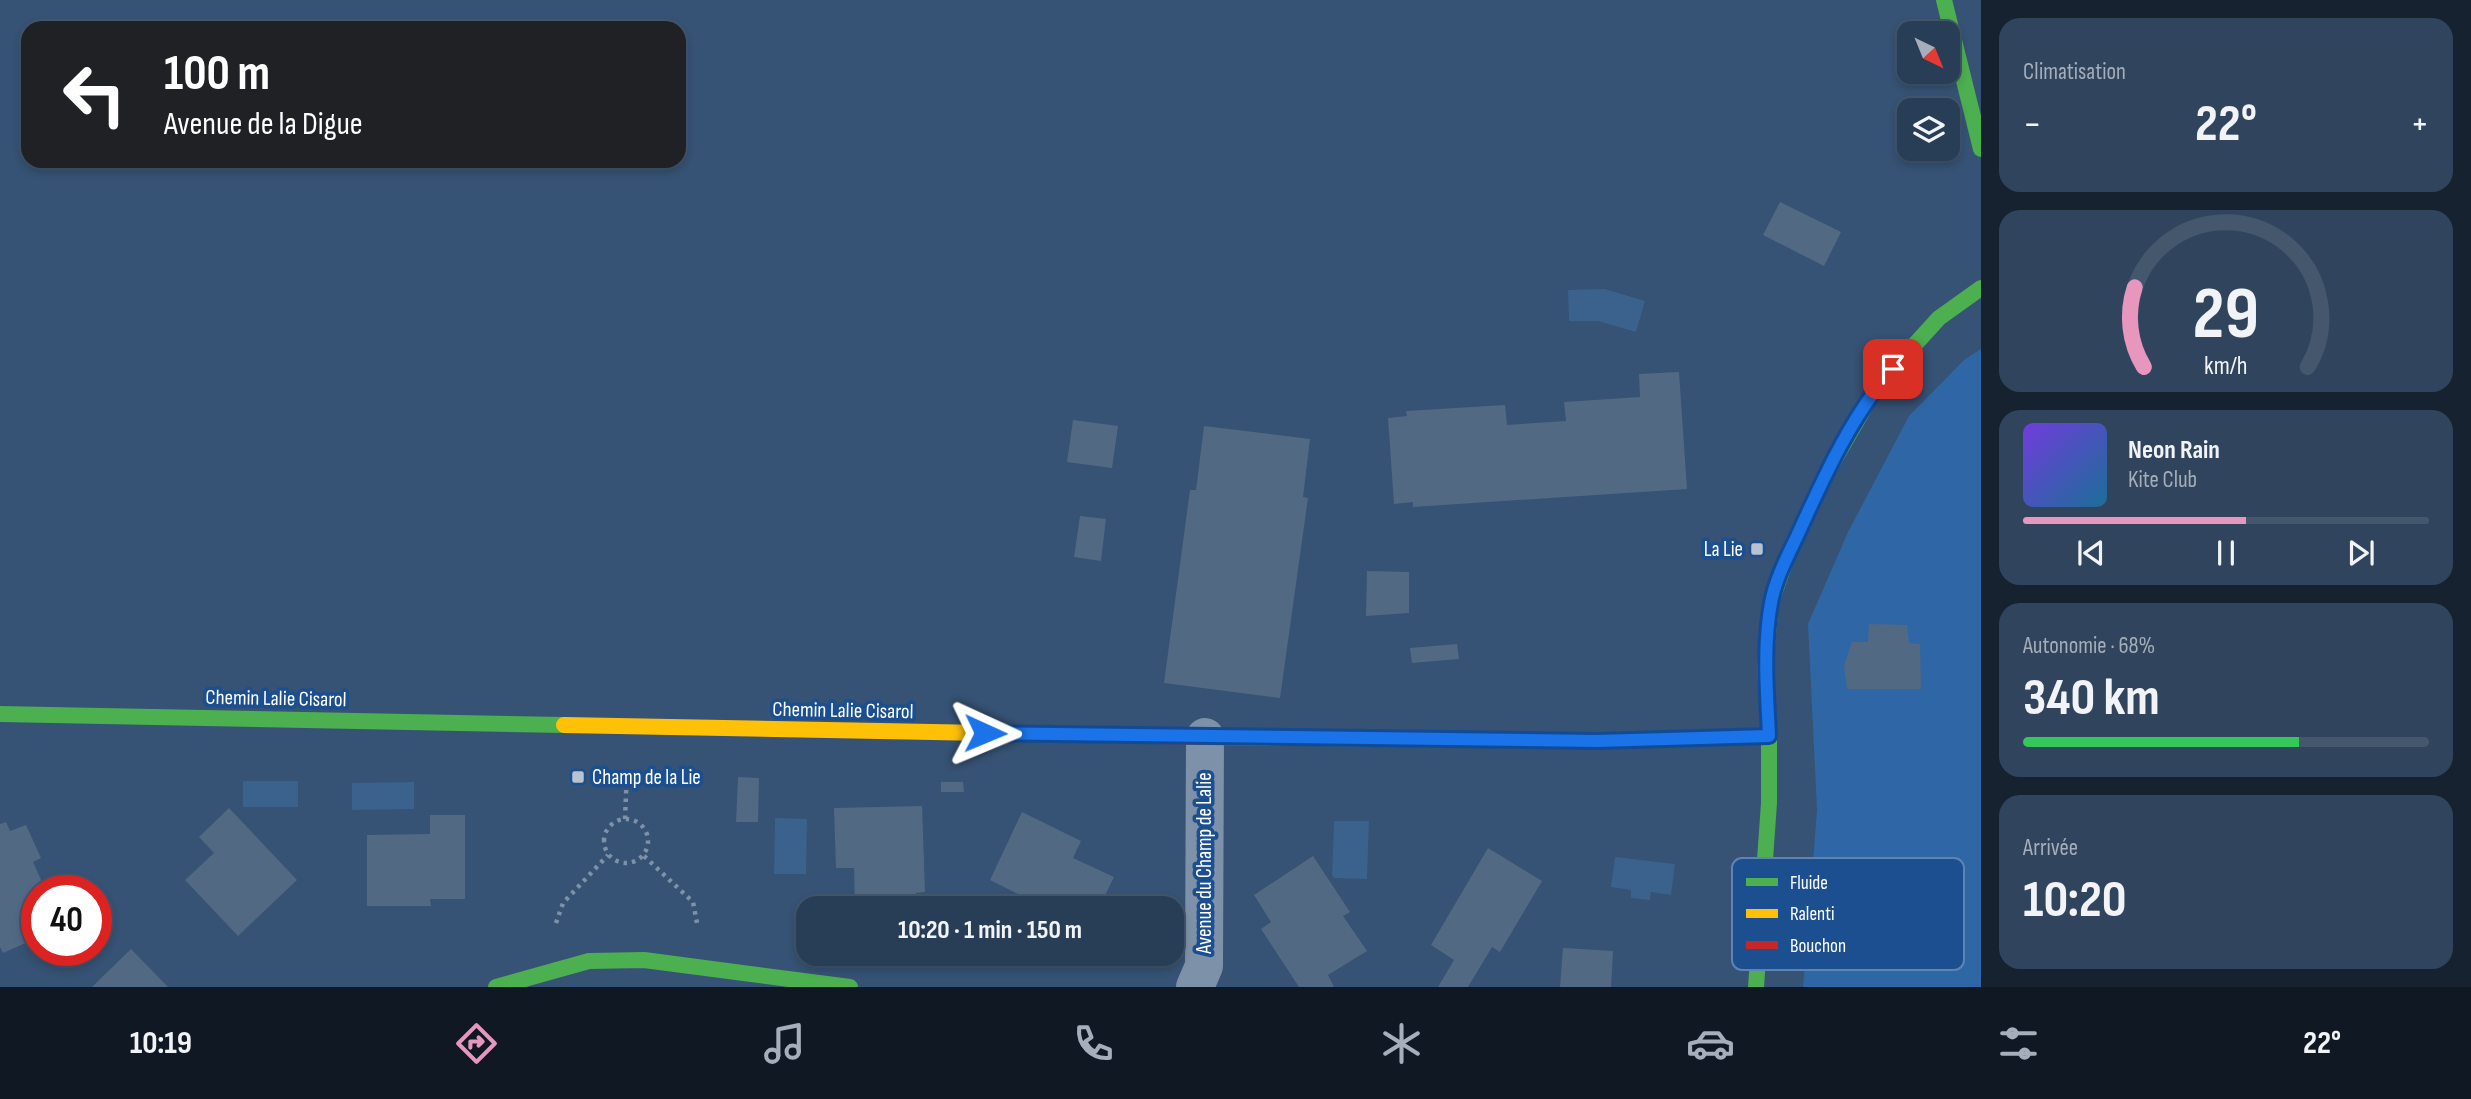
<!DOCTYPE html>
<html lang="fr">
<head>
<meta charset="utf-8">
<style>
	body { margin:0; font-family:"Sofia Sans Condensed",sans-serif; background:#30455d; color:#f1f3f6; height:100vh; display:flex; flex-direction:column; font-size:26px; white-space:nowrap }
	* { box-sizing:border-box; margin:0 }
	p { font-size:23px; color:#a5aeba }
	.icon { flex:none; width:38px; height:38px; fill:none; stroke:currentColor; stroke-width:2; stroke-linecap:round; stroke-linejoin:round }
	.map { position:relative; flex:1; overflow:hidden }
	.panel { display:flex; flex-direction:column; gap:18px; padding:18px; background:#162230; width:490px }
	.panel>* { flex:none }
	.top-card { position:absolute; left:21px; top:21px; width:665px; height:147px; border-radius:21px; box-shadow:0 4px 10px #0003,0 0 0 2px #44576d; background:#202124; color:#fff; overflow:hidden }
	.needle { width:46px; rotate:137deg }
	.controls { position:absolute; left:1897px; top:21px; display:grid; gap:14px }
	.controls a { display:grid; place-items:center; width:63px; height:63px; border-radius:14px; background:#283e57; box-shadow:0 4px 10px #0003,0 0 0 2px #44576d; font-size:35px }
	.speed { position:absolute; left:21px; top:875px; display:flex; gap:14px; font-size:35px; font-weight:700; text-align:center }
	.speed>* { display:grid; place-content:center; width:91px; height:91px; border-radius:50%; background:#283e57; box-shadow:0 4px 10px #0003,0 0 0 2px #44576d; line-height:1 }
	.speed .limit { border:10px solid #d22; background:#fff; color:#111 }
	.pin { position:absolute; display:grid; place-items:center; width:60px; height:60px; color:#fff; margin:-30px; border-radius:14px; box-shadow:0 4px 10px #0006 }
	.me { position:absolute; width:77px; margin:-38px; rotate:91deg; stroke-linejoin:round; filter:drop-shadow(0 0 5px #0008) }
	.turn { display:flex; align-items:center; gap:24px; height:147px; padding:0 28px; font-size:32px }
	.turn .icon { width:91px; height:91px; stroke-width:2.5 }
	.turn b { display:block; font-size:49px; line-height:60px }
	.big { font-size:52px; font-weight:700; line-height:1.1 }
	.panel .widget { flex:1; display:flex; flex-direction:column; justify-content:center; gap:10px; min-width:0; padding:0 24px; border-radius:21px; background:#30455d }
	.panel .dial { align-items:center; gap:0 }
	.dial svg { height:182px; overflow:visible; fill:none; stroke:#44576d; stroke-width:7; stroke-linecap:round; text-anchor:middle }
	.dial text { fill:#f1f3f6; stroke:none }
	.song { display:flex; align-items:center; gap:21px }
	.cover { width:84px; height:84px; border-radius:10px; background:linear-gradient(135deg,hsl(260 70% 55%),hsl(200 70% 35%)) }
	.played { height:7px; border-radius:4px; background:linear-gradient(90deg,#e797bd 55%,#44576d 55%) }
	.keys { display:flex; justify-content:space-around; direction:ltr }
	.heat { display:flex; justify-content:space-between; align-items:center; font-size:38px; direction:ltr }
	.charge { height:10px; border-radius:5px; background:linear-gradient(90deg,#34c759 68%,#44576d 0) }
	.trip { position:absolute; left:796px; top:896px; width:388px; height:70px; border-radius:21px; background:#283e57; box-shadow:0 4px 10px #0003,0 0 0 2px #44576d; font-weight:700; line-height:70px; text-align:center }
	.tab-bar { display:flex; height:112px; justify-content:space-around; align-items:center; background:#101923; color:#a5aeba }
	.tab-bar .icon { width:49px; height:49px }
	.tab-bar .on { color:#e797bd }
	.tab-bar b { font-size:32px; color:#f1f3f6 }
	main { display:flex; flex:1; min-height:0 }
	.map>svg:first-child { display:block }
	.green { fill:#2f66a5 }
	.water { fill:#3b618d }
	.building { fill:#526984 }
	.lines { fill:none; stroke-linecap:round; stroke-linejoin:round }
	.path { stroke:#7d92a8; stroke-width:4.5; stroke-dasharray:3.5 5; stroke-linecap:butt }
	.street { stroke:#7d92a8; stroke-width:38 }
	.fast { stroke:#4caf50; stroke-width:16 }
	.slow { stroke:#ffc107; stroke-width:16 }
	.jam { stroke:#c62828; stroke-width:16 }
	.route-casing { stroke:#114b97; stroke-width:18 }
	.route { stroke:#1a73e8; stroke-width:12 }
	.poi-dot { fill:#b9c2ce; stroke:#1b4f8f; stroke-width:2.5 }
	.labels { text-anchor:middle; stroke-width:7; stroke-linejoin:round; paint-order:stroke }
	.poi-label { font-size:21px; fill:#fff; stroke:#1b4f8f; text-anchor:end }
	.street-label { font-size:21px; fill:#fff; stroke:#1b4f8f }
	.key { fill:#1b4f8f; stroke:#5f84b1; stroke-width:2 }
	.key-label { font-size:19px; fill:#fff }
</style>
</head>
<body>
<main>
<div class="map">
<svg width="1981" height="987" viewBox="0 0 1981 987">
	<rect width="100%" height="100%" fill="#365274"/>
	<path class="green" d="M1981,349V987H1803L1817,810L1808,624L1848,532L1909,416L1964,360Z"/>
	<path class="water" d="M1605,289L1645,301L1636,332L1598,321H1569L1568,290Z
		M243,781H298V807H243Z
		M414,782V809L352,810V783Z
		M775,818L807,819L806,874H774Z
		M1334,821H1369L1367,879L1334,878L1332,875Z
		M1615,857L1675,864L1671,895L1651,892L1650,900L1631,898V890L1611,887Z"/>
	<path class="building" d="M1780,202L1841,232L1824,266L1763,235Z
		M1679,372L1687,489L1413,507V502L1394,504L1388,418L1407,416L1406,411L1505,405L1507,425L1566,421L1564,402L1640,397L1639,374Z
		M1073,420L1118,426L1112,468L1067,462Z
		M1204,426L1310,439L1303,497L1308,498L1280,698L1164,683L1190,490H1196Z
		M1080,516L1106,519L1101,561L1074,557Z
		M1367,571L1409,572V613L1366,616Z
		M1869,624L1907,625L1909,643L1920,644L1921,689H1847L1844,666L1852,642H1868Z
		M1457,644L1459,659L1412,663L1410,648Z
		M738,777L759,778L758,822H736Z
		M941,782H963L964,792H941Z
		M922,806L925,892L916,893V908H855L854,868H836L834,808Z
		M229,808L297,880L238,936L185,880L214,853L199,837Z
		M1022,812L1081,841L1073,858L1114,877L1099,908H1046L990,880Z
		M430,815H465V899H430L431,906H367V835L430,834Z
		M6,822L10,831L26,825L41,858L33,862L46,891H37V938L3,953L0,947V824Z
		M1488,848L1542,881L1500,952L1492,947L1468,987H1438L1454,960L1431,945Z
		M1313,856L1350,912L1343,916L1367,951L1328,975L1334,987H1299L1261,929L1271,922L1254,895Z
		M1563,948L1613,951L1611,987H1560Z
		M131,949L168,987H92Z"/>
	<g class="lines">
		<path class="path" d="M604 841a22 22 0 1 1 44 0a22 22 0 1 1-44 0Z
			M625,819L627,771
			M644,856L693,902L697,923
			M556,923L563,903L608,855"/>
		<path class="street" d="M1195,987L1204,966L1205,737"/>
		<path class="fast" d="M1944,0L1981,149
			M0,714L564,725
			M1210,737L1597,741L1656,739
			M496,987L589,961L644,960L850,987
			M1756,987L1769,803V736L1765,667L1771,602L1789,552L1822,481L1877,386L1939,318L1981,288"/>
		<path class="slow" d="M564,725L984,733
			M1656,739L1769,736"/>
		<path class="jam" d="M984,733L1210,737"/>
	</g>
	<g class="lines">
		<defs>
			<path id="route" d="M985,733L1597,741L1769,736C1767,692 1763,647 1771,603C1775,580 1788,555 1798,534C1822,481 1853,412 1893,369"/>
		</defs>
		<use href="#route" class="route-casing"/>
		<use href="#route" class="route"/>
	</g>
	<g class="poi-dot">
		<rect x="1750" y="542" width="14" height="14" rx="3.5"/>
		<rect x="571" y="770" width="14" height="14" rx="3.5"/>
	</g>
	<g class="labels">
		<g class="poi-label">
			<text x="1743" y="556">La Lie</text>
			<text x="592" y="784" text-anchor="start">Champ de la Lie</text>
		</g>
		<g class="street-label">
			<text transform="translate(276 698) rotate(1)" y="7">Chemin Lalie Cisarol</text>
			<text transform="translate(843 710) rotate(1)" y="7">Chemin Lalie Cisarol</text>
			<text transform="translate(1204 863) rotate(-90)" y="7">Avenue du Champ de Lalie</text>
		</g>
	</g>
	<rect x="1732" y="858" width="232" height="112" rx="10" class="key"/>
	<rect x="1746" y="878" width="32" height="8" fill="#4caf50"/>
	<rect x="1746" y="909" width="32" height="9" fill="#ffc107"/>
	<rect x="1746" y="941" width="32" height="8" fill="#c62828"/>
	<g class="key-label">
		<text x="1790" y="889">Fluide</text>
		<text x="1790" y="920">Ralenti</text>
		<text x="1790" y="952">Bouchon</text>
	</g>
</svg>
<div class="controls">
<a><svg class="needle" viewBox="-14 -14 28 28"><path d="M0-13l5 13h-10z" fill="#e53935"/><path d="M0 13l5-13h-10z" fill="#a5aeba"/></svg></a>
<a><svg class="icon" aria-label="layers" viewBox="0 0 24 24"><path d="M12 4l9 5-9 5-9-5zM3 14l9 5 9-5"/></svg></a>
</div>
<div class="speed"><div class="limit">40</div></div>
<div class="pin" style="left:1893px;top:369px;background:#d93025"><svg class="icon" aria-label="arrive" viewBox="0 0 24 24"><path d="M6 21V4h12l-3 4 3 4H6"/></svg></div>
<svg class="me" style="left:985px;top:733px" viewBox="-20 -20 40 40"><path d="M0-17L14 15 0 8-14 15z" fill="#1a73e8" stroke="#fff" stroke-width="4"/></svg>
<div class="trip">10:20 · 1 min · 150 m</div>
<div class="top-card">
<div class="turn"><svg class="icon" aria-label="left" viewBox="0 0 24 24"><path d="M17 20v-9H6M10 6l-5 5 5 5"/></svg><div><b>100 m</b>Avenue de la Digue</div></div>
</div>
</div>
<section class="panel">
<div class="widget"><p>Climatisation</p>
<div class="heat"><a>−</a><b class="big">22°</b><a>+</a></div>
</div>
<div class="widget dial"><svg viewBox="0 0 100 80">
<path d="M14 69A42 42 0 1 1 86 69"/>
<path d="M14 69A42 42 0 0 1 10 34" stroke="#e797bd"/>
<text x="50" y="56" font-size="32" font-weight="700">29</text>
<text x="50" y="72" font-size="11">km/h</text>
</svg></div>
<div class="widget">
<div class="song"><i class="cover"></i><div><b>Neon Rain</b><p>Kite Club</p></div></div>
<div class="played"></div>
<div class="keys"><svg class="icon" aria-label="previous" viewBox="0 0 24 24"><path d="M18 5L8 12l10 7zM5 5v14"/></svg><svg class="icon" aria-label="pause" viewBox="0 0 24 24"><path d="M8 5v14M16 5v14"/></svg><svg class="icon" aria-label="next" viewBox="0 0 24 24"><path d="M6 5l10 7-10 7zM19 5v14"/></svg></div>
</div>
<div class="widget"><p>Autonomie · 68%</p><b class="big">340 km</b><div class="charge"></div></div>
<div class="widget"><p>Arrivée</p><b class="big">10:20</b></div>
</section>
</main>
<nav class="tab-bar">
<b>10:19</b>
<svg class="icon on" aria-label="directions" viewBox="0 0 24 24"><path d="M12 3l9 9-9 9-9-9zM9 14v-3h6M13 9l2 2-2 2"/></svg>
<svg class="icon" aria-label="music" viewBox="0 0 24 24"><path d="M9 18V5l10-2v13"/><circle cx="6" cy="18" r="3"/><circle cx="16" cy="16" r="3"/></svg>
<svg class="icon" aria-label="phone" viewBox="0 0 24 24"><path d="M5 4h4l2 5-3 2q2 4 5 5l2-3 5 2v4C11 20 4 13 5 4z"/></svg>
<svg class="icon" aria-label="climate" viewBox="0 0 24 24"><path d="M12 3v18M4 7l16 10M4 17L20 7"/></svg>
<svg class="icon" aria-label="car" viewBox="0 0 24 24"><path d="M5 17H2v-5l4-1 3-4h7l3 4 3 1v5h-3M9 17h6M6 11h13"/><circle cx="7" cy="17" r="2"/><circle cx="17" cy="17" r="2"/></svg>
<svg class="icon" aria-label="filters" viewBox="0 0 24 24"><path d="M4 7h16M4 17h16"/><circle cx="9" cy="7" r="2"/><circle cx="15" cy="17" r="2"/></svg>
<b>22°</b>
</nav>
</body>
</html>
